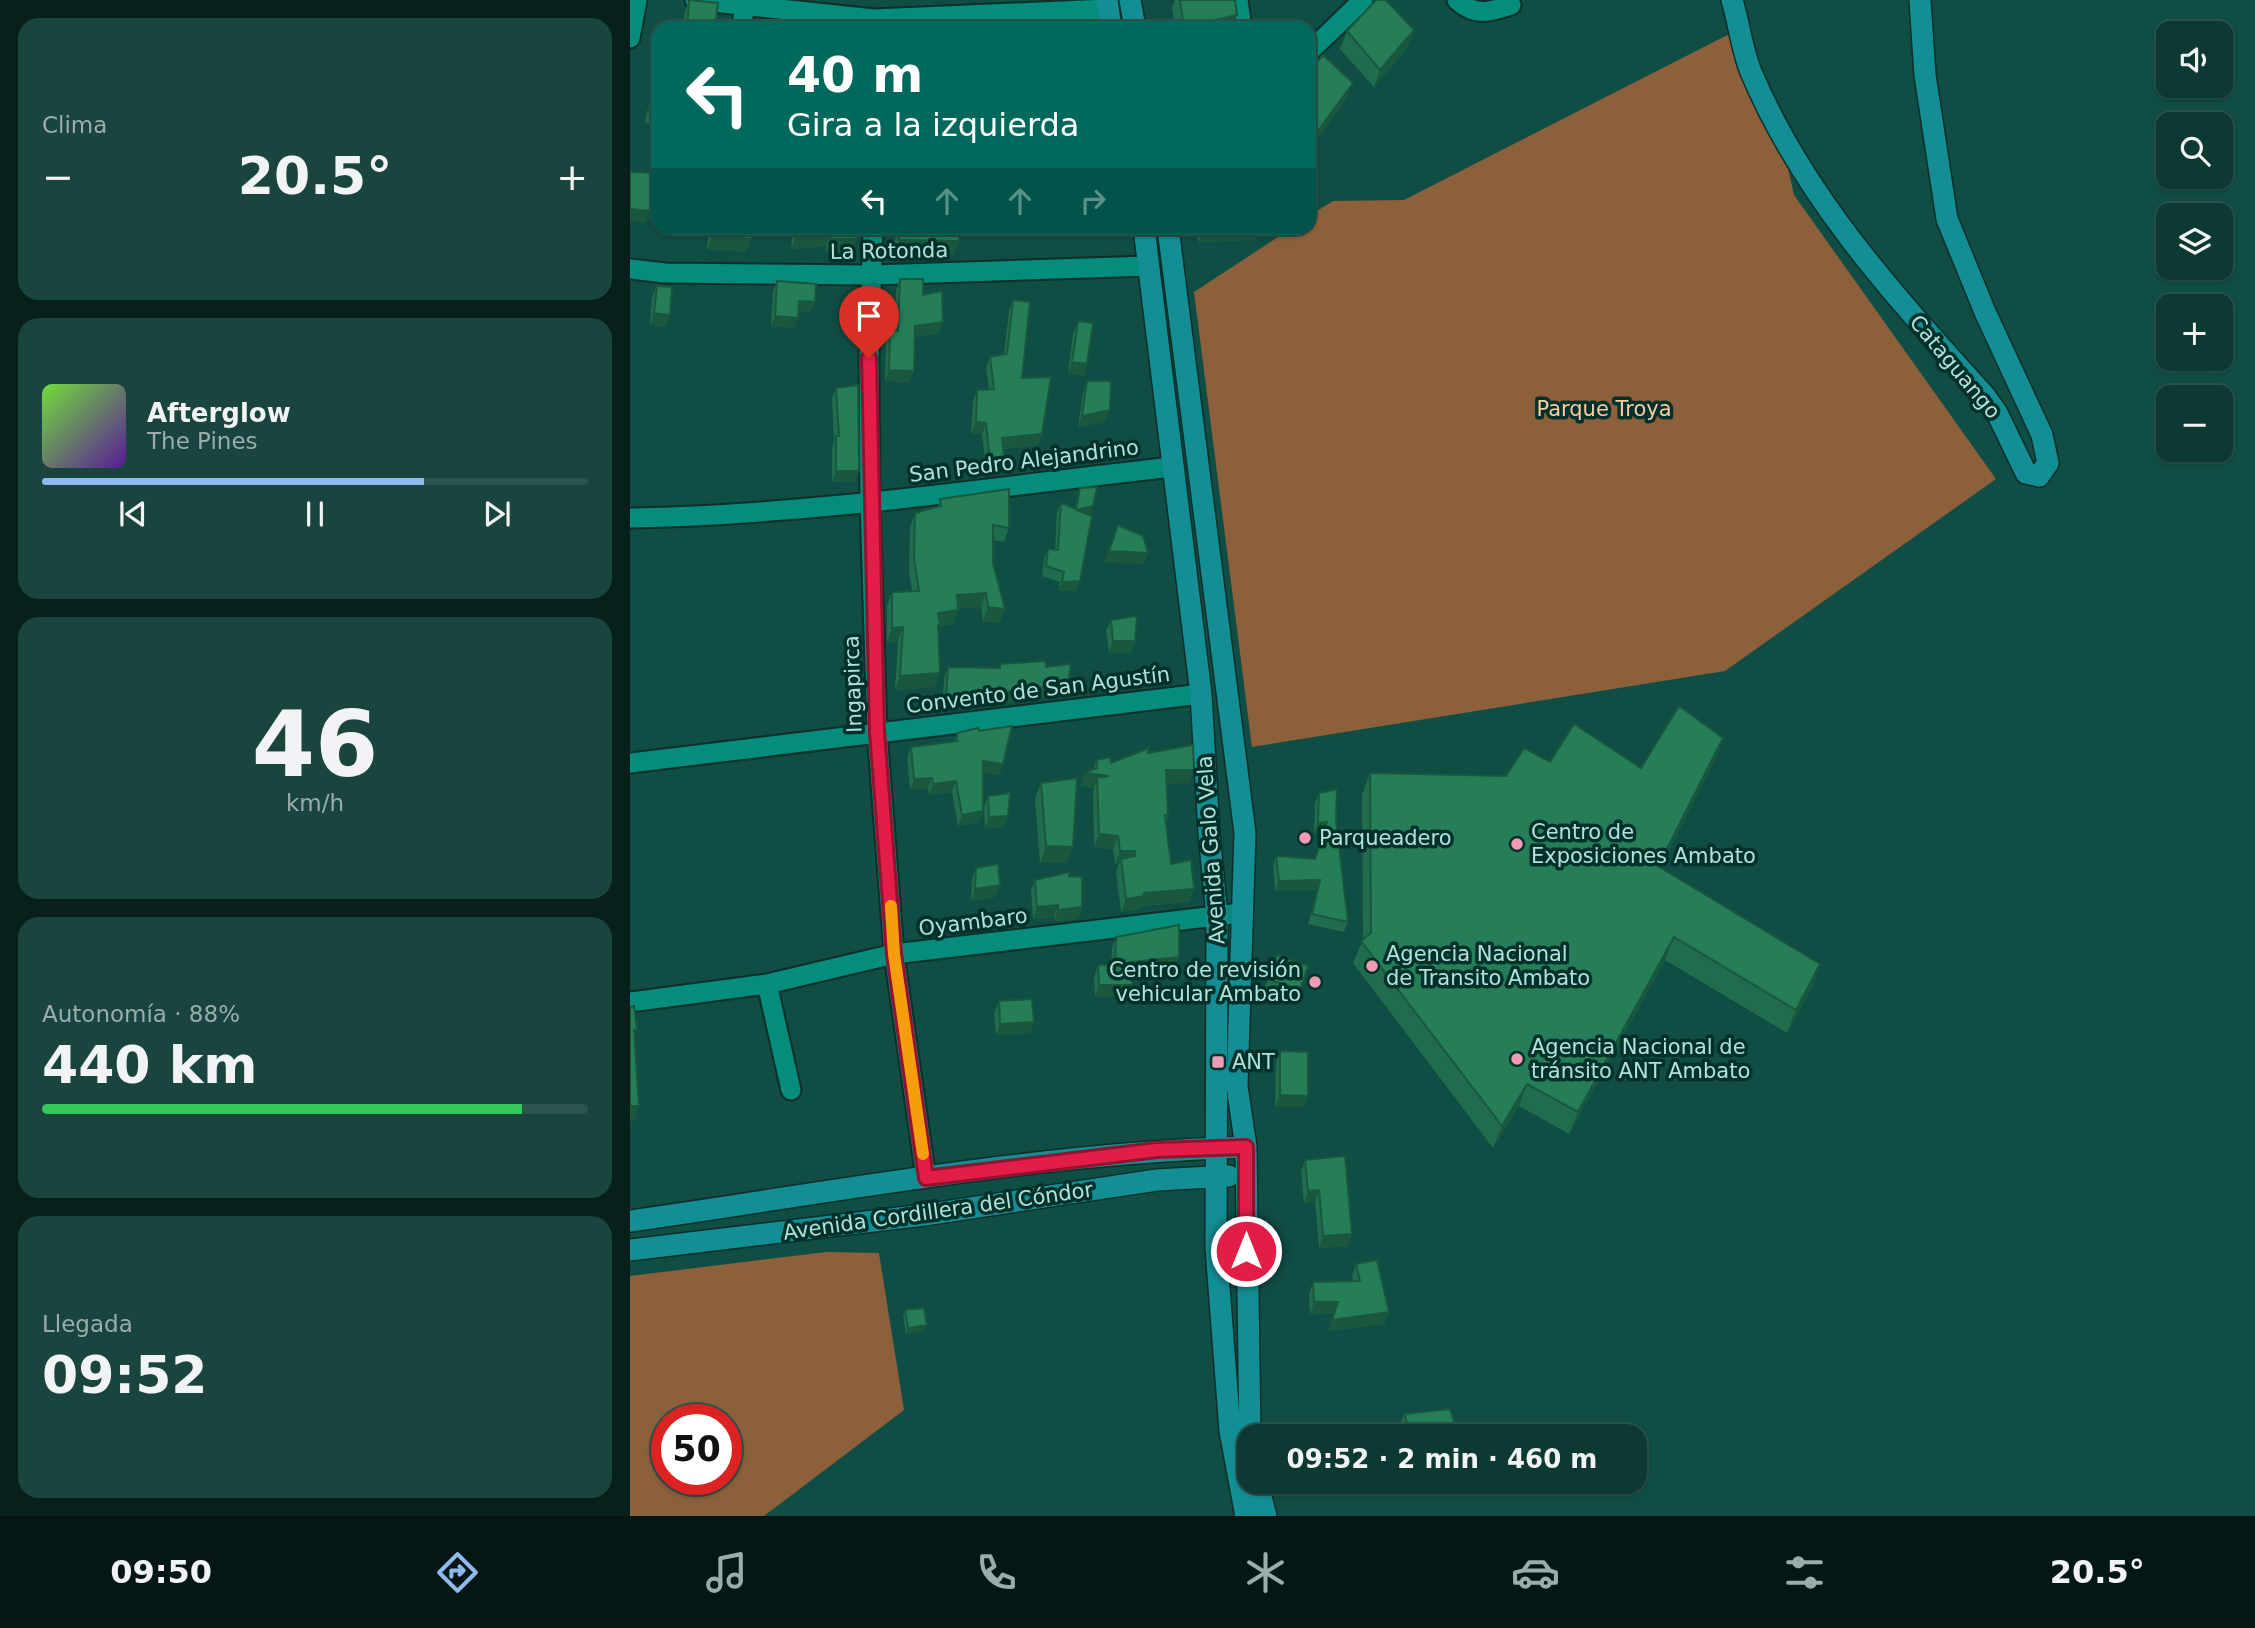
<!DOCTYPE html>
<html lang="es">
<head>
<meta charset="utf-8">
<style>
	body { margin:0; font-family:"DejaVu Sans",sans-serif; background:#1a453f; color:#f1f3f6; height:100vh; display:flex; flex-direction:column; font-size:26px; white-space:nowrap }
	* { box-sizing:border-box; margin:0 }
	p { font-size:23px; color:#9aadac }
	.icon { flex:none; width:38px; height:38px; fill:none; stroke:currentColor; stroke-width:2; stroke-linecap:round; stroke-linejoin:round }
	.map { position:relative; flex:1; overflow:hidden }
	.side { display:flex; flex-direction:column; gap:18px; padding:18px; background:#07201c; width:630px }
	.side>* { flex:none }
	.top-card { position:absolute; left:21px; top:21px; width:665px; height:214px; border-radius:21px; box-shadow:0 2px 5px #0004,0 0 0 2px #2c544e; background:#00695c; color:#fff; overflow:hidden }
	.fabs { position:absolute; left:1526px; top:21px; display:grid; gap:14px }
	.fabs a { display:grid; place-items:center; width:77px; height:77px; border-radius:14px; background:#0c3a33; box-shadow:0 2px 5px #0004,0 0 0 2px #2c544e; font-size:35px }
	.speed { position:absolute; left:21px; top:1404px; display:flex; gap:14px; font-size:35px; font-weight:700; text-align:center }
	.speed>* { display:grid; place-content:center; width:91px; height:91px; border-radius:50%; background:#0c3a33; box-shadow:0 2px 5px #0004,0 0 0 2px #2c544e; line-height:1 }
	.speed .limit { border:10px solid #d22; background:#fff; color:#111 }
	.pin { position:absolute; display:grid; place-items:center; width:60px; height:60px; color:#fff; margin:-72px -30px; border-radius:50% 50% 50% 0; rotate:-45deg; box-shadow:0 0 7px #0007 }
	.pin .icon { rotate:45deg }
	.me { position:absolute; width:77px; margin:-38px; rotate:0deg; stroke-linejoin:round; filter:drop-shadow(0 0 5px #0008) }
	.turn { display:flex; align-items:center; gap:24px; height:147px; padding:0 21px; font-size:32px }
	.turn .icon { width:91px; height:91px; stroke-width:2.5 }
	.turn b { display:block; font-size:49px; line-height:60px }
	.lanes { display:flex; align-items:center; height:66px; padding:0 21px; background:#0003; justify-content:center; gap:35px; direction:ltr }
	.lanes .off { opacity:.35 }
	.big { font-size:52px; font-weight:800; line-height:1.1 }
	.side .widget { flex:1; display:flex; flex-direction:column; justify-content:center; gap:10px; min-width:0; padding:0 24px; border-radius:21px; background:#1a453f }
	.side .dial { align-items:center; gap:0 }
	.dial b { font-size:91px; line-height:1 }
	.song { display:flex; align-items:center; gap:21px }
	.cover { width:84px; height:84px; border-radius:10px; background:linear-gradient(135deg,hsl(100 70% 55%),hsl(270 70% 35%)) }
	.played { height:7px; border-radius:4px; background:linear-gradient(90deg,#90b9f0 70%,#2c544e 70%) }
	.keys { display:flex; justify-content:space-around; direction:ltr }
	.heat { display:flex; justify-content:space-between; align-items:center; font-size:38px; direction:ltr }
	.charge { height:10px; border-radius:5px; background:linear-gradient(90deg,#34c759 88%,#2c544e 0) }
	.trip { position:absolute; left:607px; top:1424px; width:410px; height:70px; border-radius:21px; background:#0c3a33; box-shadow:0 2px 5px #0004,0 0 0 2px #2c544e; font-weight:800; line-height:70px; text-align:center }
	.menu { display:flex; height:112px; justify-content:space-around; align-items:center; background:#051714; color:#9aadac }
	.menu .icon { width:49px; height:49px }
	.menu .active { color:#90b9f0 }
	.menu b { font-size:32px; color:#f1f3f6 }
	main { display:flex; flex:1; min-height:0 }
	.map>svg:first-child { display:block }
	.green { fill:#8b603b; fill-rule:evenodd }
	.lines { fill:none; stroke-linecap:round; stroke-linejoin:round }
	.street-casing { stroke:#0d2f2a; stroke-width:23 }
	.secondary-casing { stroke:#0d2f2a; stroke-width:24 }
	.street { stroke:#048c7c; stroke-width:19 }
	.secondary { stroke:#138e94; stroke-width:21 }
	.wall { fill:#206c4c }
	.shaded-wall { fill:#1a583e }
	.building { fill:#257e58; stroke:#1a583e; stroke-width:2 }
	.route-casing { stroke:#92132f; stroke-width:18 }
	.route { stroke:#e11d48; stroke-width:12 }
	.slow { stroke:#f59e0b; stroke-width:12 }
	.poi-dot { fill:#f19ab3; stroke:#00312a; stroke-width:2.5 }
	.labels { text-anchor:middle; stroke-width:7; stroke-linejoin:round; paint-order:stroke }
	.street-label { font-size:21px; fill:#b1e1d7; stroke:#00312a }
	.park-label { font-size:21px; fill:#fbcba4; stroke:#00312a }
	.poi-label { font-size:21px; fill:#b1e1d7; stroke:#00312a; text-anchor:start }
</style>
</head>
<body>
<main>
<section class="side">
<div class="widget"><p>Clima</p>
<div class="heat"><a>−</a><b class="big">20.5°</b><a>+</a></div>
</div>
<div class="widget">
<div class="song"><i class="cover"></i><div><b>Afterglow</b><p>The Pines</p></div></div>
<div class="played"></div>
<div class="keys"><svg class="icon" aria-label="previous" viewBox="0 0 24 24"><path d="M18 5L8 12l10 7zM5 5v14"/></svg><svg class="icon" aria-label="pause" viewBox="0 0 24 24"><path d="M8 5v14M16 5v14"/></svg><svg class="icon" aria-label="next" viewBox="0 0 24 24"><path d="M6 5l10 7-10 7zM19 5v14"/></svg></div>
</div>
<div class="widget dial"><b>46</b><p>km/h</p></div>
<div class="widget"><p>Autonomía · 88%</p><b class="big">440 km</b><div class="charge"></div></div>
<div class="widget"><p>Llegada</p><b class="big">09:52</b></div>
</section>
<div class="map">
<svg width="1625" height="1516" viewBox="0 0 1625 1516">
	<rect width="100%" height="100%" fill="#104d44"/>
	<path class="green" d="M1111,28L1148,124L1164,195L1366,479L1095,671L622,747L564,292L662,228H679V216L703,201L774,200Z
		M196,1252L249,1253L274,1410L134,1516H0V1276ZM37,1419H96V1479H37Z"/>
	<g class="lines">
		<defs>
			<path id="street" d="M65,0L244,19L478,9
				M608,0L612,28
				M827,0C845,17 860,12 881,5
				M112,28L114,6
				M0,38L7,0
				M679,52L733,0
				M243,228L239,358L240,502L247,731L264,954L296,1178
				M0,269L35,273L243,275L519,266
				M0,518C181,515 362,487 542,467
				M0,763L571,694
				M137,984L161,1090
				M0,1002L137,984L264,954L611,913"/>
			<path id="secondary" d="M477,0L481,28
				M500,0L505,28
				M1102,0C1109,23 1112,50 1121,72C1174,198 1265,296 1355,396L1367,413L1396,473L1409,476L1418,463L1412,435L1355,312L1317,219L1295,75L1290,0
				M514,228L571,694L579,833L587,916L586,1248L600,1431L616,1516
				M538,228L615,833L607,1086L616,1147L620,1437
				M0,1221C204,1192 410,1153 616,1147
				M0,1250L294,1215L527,1180L599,1176
				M627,1482L636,1516"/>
		</defs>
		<use href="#street" class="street-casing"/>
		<use href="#secondary" class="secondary-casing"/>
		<use href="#street" class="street"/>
		<use href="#secondary" class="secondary"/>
	</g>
	<path class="wall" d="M59,0L85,28H53L55,11Z
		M545,0H550L607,15L603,28H545L542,7Z
		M784,30L777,48L744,87L710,49L717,31Z
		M26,76H28V125L15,123L22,87Z
		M0,172L28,173V219L18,217L16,222L0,221Z
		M79,228H121L116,252L77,249Z
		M163,228H227L221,252H196V246L161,249Z
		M265,228H330L324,255L264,254Z
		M355,228H392L390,235Z
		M565,228H629L624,240L569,242Z
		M270,279L293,295L313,322L309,333L285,337L284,371L279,382L255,381L256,343L260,331H264L266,291Z
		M147,281L181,312L168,311L164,328L141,326L143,292Z
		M27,286L36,326L20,325L22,297Z
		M383,300L392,378L412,434L408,445L373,449L370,470L356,471L352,434L341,433L343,401L347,390L359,389L356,368L360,357L374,354L379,311Z
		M448,321L457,364L453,376L438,373L443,333Z
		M457,381L475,422L448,427L453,393Z
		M206,388L229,471L225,482H202V448L204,441L202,399Z
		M450,488L460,515L446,591H428L430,582L412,576L414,558L418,549L425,550L427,512L431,503L445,509L447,498Z
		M310,499L379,528L374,542L363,540V563L370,623L353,621L351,607L328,608L323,624L310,626L308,630L305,687L265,690L268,641L257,642V606L262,592L282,591L279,572L280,527L285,513L308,507Z
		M481,620L501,653L479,652L476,631Z
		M370,664L416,667L438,684L434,695L312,710L314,679L318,667L369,668Z
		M349,731L373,764L369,775L353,772V811L349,822L328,826L322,792L299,795L298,788L280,790L277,758L281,747L324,741L327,733Z
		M518,753L564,770L559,783H537L538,815L536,822L541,864L564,889L559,902L511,906L510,909L491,912L486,872L489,864H485L483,849L464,847L463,791L464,788L450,786L455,773L463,770L467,760L481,763Z
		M1085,760L1030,867L1190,964L1182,987L1157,1033L1035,960L939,1134L889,1106L863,1148L723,963L733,940L732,795L740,773L876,776L920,762L1011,768Z
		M411,783L437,863H410L405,799Z
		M689,793L706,820L718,922L714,932L678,924L687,890L645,891L643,866L646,856L685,859L693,831L684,833L685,803Z
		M358,796L378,816L374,827L355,829L354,808Z
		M346,868L365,897L341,901L342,879Z
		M439,876L452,907L448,919L424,921V917L403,919L401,891L405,880Z
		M486,937L549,957L544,969L502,973L498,997H465L464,977L468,965H481L482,948Z
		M647,955L678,966L665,1002L634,990Z
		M369,1001L404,1022L400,1033L366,1035L364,1013Z
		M650,1051L678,1096L674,1107H645L646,1063Z
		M675,1160L718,1246L689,1248L685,1201L674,1203L671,1172Z
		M726,1264L759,1312L754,1324L698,1331L704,1313L680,1314L679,1294L683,1282L723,1281L722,1276Z
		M275,1310L297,1325L294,1330L276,1334L273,1316Z
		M774,1414L829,1437H770L768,1431Z"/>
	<path class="shaded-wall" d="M607,15L603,28H553L554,27Z
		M784,30L777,48L744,87L750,70Z
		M723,83L716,100L679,151V143Z
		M0,209L21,211L16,222L0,221Z
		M575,228H629L624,240L569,242Z
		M201,233L196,246L161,249L166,236Z
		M82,236L121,239L116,252L77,249Z
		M201,239H226L221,252H196Z
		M269,240L329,241L324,255L264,254Z
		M169,301L185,302L181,312L165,311Z
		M24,313L40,315L36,326L20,325Z
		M145,316L168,318L164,328L141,326Z
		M313,322L309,333L281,337L285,326Z
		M442,362L457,364L453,376L438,373Z
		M259,370L284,371L279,382L255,381Z
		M480,410L475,422L448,427L452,416Z
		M346,422L356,423L352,434L341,433Z
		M412,434L408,445L368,449L372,438Z
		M374,459L370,470L356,471L360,460Z
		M206,471H229L225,482H202Z
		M463,506L460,516L447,510Z
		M479,551L518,553L514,564L474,563Z
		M450,581L446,591H428L432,582Z
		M356,593L351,607L322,609L327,595Z
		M358,607L375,609L370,623L353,621Z
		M328,610L323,624L310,626L305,638L308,613Z
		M273,627L268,641L257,642L262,628Z
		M483,641H505L501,653L479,652Z
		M310,673L305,687L265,690L270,676Z
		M438,684L434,695L312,710L316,699Z
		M1093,738L1085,760L1019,889L1028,866Z
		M353,761L373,764L369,775L349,772Z
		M536,770H564L559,783L532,784Z
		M455,773L479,776L467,778L464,788L450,786Z
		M302,778L298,788L280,790L284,779Z
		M326,781L322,792L299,795L303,784Z
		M353,811L349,822L328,826L332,815Z
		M378,816L374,827L355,829L359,817Z
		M697,822L693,831L684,833L688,823Z
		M469,834L488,836L483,849L464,847Z
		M416,846L443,847L437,863H410Z
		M490,851H505L500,864L491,859L489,864H485Z
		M690,880L687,890L645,891L649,881Z
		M370,885L365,897L341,901L345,889Z
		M564,889L559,902L511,906L510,909L491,912L496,899L514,893Z
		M428,905L424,917L403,919L407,907Z
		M452,907L448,919L424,921L428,910Z
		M1044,937L1035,960L939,1134L948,1112Z
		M549,957L544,969L498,974L502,962Z
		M1190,964L1182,987L1157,1033L1166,1010Z
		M469,985H502L498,997H465Z
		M404,1022L400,1033L366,1035L370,1024Z
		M897,1084L889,1106L863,1148L872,1126Z
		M650,1095L678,1096L674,1107H645Z
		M0,1106H9L4,1122L0,1121Z
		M689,1190L685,1201L674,1203L678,1191Z
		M722,1234L718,1246L689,1248L693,1236Z
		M684,1302H708L704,1313L680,1314Z
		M759,1312L754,1324L698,1331L702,1320Z
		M297,1325L294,1330L276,1334L278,1328Z"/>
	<path class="building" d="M59,0L88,3L85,28H57Z
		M550,0H605L607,15L554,27Z
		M746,0H756L784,30L750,70L717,31Z
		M150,20L188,24V28H149Z
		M449,21H467V28H450Z
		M693,55L723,83L679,143V71Z
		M26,76H28V113L19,111Z
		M0,172L28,173V206L21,205V211L0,209Z
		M82,228H121V239L82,236Z
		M166,228H227L226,239H201V233L166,236Z
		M270,228H330L329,241L269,240Z
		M270,279H293V295L312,291L313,322L285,326L284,371L259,370L260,331H268Z
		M147,281L186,284L185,302L169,301L168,318L145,316Z
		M27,286L42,287L40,315L24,313Z
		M383,300L400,302L392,378L421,377L412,434L372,438L374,459L360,460L356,423L346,422L347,390L364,389L360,357L377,354Z
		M448,321L463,323L457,364L442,362Z
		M457,381H481L480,410L452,416Z
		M228,385L229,471H206V436H209L206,388Z
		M467,487L463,506L447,510L462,516L450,581L432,582L434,572L416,566L418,549L428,550L431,503L446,509L450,488Z
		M379,489V528L363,525V563L375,609L358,607L356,593L327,595L328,610L308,613L310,624L308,625L310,673L270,676L273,627L262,628V592L289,591L284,558L285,513L311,506L310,499Z
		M488,525L513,536L518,553L479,551Z
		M507,616L505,641H483L481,620Z
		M415,661L416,667L441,664L438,684L316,699L318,667L370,668V664Z
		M1049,706L1093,738L1028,866L1190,964L1166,1010L1044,937L948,1112L897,1084L872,1126L731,941L741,933L740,773L876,776L894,748L920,762L944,724L1011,768Z
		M382,726L373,764L353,761V811L332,815L326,781L303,784L302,778L284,779L281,747L327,741V733L348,728L349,731Z
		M563,745L564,770H536L538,815H535L541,864L561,860L564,889L514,893V896L496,899L491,859L505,856V851H490L488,836L469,834L467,778L479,776L455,773L467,768V760L480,757L481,763L519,748L518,753Z
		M447,778L443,847L416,846L411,783Z
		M707,789L706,820L718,922L682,914L690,880L649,881L646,856L685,859L697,822L688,823L689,793Z
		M380,793L378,816L359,817L358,796Z
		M368,864L370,885L345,889L346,868Z
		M440,872L439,876L452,877V907L428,910V905L407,907L405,880Z
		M549,925V957L502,962V985H469L468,965H485L486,937Z
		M647,955L678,966L670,990L638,979Z
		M402,999L404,1022L370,1024L369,1001Z
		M4,1006L7,1030H4L9,1106H0V1007Z
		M650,1051L678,1052V1096L650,1095Z
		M715,1156L722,1234L693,1236L689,1190L678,1191L675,1160Z
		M747,1260L759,1312L702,1320L708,1302H684L683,1282L730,1281L726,1264Z
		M294,1308L297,1325L278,1328L275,1310Z
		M820,1409L829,1437H783L774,1414Z"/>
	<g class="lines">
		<defs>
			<path id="route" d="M239,358L247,731L264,954L296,1178L527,1150L616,1147V1251"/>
		</defs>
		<use href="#route" class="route-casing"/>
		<use href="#route" class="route"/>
		<path class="slow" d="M261,906L264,954L293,1154"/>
	</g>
	<g class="poi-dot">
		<circle cx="675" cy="838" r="7"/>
		<circle cx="887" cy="844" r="7"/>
		<circle cx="742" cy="966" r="7"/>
		<circle cx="685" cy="982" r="7"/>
		<circle cx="887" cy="1059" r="7"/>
		<rect x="581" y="1055" width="14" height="14" rx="3.5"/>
	</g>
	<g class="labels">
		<g class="street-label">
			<text transform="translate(259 251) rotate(-1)" y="7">La Rotonda</text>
			<text transform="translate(1325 367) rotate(50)" y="7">Cataguango</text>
			<text transform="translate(394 461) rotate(-7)" y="7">San Pedro Alejandrino</text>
			<text transform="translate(223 684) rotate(-92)" y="7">Ingapirca</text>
			<text transform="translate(408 690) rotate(-7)" y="7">Convento de San Agustín</text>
			<text transform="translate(581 850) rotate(-94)" y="7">Avenida Galo Vela</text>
			<text transform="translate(343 922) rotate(-7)" y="7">Oyambaro</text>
			<text transform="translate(308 1211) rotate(-8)" y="7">Avenida Cordillera del Cóndor</text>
		</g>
		<g class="park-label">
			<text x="974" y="416">Parque Troya</text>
		</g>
		<g class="poi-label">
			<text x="901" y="839">Centro de<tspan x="901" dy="24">Exposiciones Ambato</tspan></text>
			<text x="689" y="845">Parqueadero</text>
			<text x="756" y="961">Agencia Nacional<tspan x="756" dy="24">de Transito Ambato</tspan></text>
			<text x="671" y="977" text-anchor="end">Centro de revisión<tspan x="671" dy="24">vehicular Ambato</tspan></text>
			<text x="901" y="1054">Agencia Nacional de<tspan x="901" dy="24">tránsito ANT Ambato</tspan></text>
			<text x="602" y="1069">ANT</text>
		</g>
	</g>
</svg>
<div class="fabs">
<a><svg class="icon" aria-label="sound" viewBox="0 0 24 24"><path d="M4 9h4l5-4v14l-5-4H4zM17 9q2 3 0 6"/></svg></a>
<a><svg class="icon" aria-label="search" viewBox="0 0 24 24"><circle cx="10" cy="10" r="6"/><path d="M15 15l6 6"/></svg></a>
<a><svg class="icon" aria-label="layers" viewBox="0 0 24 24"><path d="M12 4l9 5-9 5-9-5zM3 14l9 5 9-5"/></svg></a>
<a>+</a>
<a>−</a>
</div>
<div class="speed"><div class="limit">50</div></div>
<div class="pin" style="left:239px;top:358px;background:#d93025"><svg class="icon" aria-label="arrive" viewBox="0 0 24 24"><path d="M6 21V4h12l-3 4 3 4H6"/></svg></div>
<svg class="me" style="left:616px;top:1251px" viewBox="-20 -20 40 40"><circle r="17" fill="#e11d48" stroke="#fff" stroke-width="3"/><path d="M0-11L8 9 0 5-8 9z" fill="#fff"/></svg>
<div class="trip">09:52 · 2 min · 460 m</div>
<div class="top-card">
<div class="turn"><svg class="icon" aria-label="left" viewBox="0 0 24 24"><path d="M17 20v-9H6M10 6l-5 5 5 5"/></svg><div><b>40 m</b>Gira a la izquierda</div></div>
<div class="lanes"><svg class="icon" aria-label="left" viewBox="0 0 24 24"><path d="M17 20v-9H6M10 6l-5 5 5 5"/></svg><svg class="icon off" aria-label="ahead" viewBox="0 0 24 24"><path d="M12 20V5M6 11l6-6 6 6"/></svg><svg class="icon off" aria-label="ahead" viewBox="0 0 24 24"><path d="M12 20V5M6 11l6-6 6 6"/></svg><svg class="icon off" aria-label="right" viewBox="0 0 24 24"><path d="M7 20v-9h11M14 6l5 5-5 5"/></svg></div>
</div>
</div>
</main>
<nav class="menu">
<b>09:50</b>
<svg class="icon active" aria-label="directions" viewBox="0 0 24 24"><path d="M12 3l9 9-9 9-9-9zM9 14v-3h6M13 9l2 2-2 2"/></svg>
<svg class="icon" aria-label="music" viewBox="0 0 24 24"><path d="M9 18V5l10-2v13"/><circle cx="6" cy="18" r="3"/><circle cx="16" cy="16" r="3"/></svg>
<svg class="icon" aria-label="phone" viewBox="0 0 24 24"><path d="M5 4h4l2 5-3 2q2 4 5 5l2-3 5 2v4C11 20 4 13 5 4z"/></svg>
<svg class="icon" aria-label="climate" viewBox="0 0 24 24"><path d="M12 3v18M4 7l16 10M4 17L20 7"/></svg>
<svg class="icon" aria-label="car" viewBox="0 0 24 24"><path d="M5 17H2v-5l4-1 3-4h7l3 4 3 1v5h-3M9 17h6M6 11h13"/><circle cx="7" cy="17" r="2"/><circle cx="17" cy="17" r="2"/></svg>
<svg class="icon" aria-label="filters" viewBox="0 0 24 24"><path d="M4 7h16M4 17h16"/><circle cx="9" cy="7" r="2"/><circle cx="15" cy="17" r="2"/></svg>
<b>20.5°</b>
</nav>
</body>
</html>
